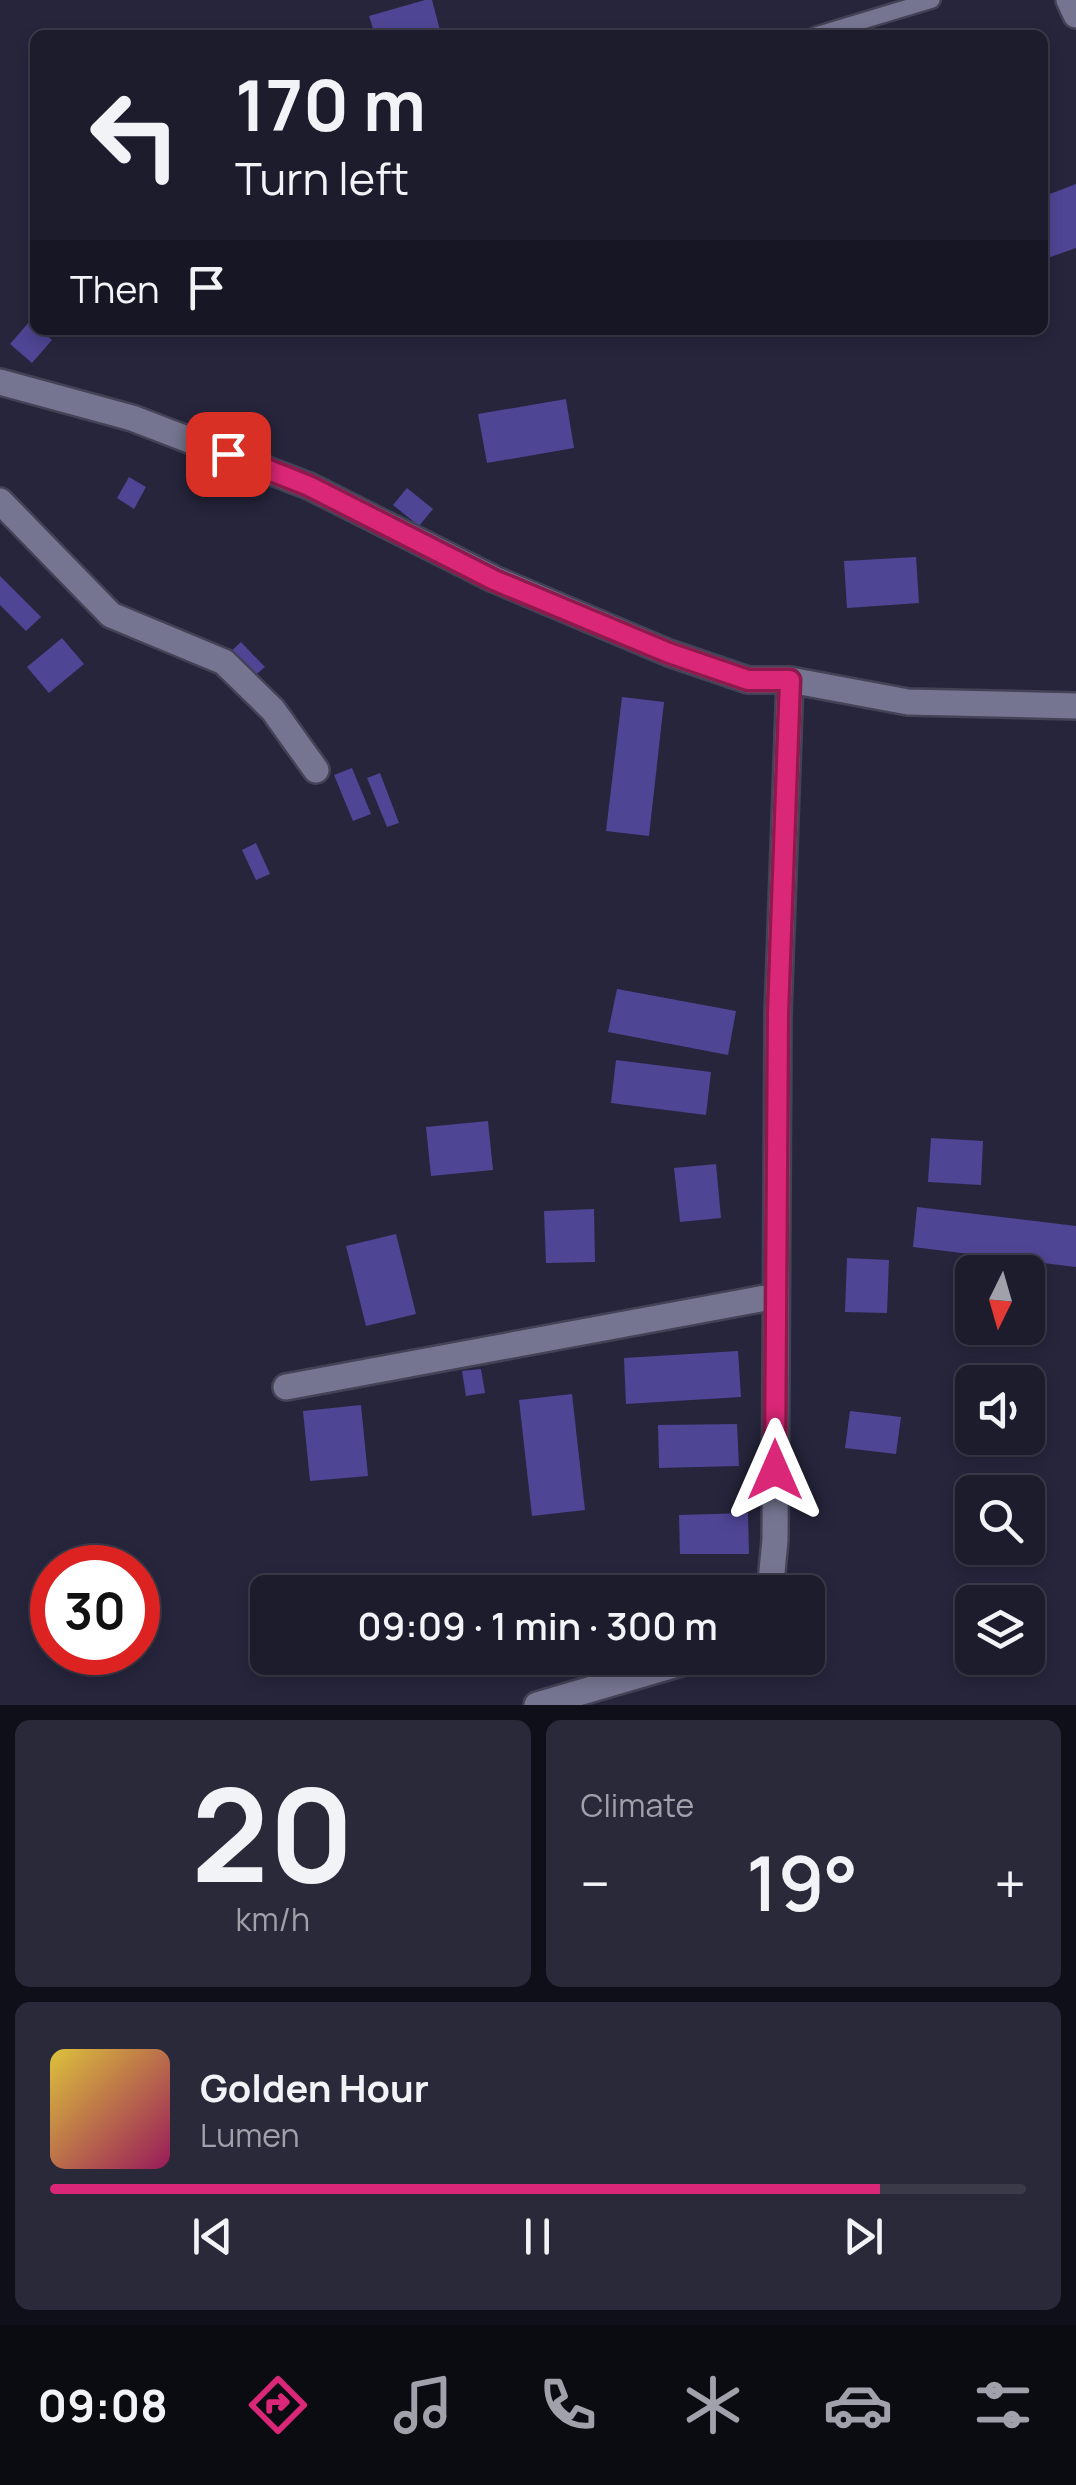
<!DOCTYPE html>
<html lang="en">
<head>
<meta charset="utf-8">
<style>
	body { margin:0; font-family:Manrope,sans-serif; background:#292939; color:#f1f3f6; height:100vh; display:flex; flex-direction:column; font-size:38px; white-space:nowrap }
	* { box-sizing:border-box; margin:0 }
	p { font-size:32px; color:#a0a1aa }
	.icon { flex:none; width:55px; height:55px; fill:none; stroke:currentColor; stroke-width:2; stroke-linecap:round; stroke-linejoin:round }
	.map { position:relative; height:1705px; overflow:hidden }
	.drawer { display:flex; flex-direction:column; gap:15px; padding:15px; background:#0f0f19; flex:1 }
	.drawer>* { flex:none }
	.guide { position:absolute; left:30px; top:30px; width:1018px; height:305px; border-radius:15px; box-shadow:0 5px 15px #0003,0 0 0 2px #3a3a49; background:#1c1c2d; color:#f1f3f6; overflow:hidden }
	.needle { width:65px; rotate:185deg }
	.fabs { position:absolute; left:955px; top:1255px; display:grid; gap:20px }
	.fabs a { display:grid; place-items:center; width:90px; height:90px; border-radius:15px; background:#1c1c2d; box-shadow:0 5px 15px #0003,0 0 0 2px #3a3a49; font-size:50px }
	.speed { position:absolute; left:30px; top:1545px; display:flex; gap:20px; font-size:50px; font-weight:700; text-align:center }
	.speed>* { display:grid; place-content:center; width:130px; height:130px; border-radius:50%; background:#1c1c2d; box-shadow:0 5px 15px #0003,0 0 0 2px #3a3a49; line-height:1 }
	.speed .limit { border:15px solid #d22; background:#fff; color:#111 }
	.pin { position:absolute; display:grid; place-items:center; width:85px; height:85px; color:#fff; margin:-42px; border-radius:20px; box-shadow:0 5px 15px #0006 }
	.me { position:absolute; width:110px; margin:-55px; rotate:0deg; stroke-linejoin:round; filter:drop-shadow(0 0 8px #0008) }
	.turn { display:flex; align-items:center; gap:35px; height:210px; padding:0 40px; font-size:45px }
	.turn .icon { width:130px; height:130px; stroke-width:2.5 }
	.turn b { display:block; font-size:70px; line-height:85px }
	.then { display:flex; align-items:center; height:95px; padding:0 40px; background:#0003; gap:20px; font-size:38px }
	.big { font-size:75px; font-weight:600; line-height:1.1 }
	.drawer .widget { flex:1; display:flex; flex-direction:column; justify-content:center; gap:15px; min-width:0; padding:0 35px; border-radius:15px; background:#292939 }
	.drawer .dial { align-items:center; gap:0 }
	.dial b { font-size:130px; line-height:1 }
	.song { display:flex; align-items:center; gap:30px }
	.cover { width:120px; height:120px; border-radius:15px; background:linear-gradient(135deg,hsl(50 70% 55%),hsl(330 70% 35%)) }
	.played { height:10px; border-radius:5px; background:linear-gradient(90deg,#db2777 85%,#3a3a49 85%) }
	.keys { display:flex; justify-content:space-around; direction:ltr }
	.heat { display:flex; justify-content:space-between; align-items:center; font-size:55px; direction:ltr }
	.drawer .tiles { flex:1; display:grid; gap:15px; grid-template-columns:1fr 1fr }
	.widget:last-child { grid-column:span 2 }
	.trip { position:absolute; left:250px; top:1575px; width:575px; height:100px; border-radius:15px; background:#1c1c2d; box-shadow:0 5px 15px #0003,0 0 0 2px #3a3a49; font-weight:600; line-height:100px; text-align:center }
	.dock { display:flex; height:160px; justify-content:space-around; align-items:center; background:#0b0b12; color:#a0a1aa }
	.dock .icon { width:70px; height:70px }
	.dock .selected { color:#db2777 }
	.dock b { font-size:45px; color:#f1f3f6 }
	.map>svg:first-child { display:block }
	.building { fill:#4e4594 }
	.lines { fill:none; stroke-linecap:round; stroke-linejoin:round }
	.service-casing { stroke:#434256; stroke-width:20 }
	.minor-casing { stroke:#434256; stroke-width:30 }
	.service { stroke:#757591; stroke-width:15 }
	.minor { stroke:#757591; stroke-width:25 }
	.route-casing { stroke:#8e194d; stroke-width:25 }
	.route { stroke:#db2777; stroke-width:18 }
</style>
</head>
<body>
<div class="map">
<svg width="1076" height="1705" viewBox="0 0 1076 1705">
	<rect width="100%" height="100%" fill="#26253c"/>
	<path class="building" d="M425,0H432L441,34L375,35L369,16Z
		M1076,184V248L1042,260V197Z
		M30,321L35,330H40L52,340L32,363L10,344Z
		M566,399L574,448L487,463L478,414Z
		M129,477L146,487L134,509L117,498Z
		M407,488L433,509L419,526L393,505Z
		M916,557L919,603L847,608L844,561Z
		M0,576L41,617L26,631L0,605Z
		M62,638L84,664L49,693L27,667Z
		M241,642L265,667L252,678L229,653Z
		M622,697L664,702L649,836L606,831Z
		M352,768L371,814L353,821L334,775Z
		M380,773L399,823L387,827L367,778Z
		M256,843L270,874L256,880L242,850Z
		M617,989L736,1011L728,1055L608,1032Z
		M616,1060L711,1072L706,1115L611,1103Z
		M488,1121L493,1170L431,1176L426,1127Z
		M931,1138L983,1141L981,1185L928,1182Z
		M716,1164L721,1218L680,1222L674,1168Z
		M917,1207L1076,1226V1267L913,1247Z
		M594,1209L595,1262L546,1263L544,1211Z
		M396,1234L416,1314L366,1326L346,1246Z
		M847,1258L889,1260L887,1313L845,1312Z
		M738,1351L741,1397L626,1404L624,1358Z
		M481,1369L485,1393L466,1396L462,1371Z
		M572,1394L585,1510L532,1516L519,1400Z
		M361,1405L368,1476L310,1481L303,1411Z
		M850,1411L901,1417L896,1454L845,1448Z
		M737,1424L739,1466L659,1468L658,1425Z
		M748,1513L749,1554H680L679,1515Z"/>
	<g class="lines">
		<defs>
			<path id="service" d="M816,35L932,0"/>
			<path id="minor" d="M1069,0L1076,15
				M0,382L132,418L309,486L494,579L669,653L748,680H790L908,702L1076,706
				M0,501L111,615L224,662L273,710L316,770
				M286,1387L776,1296
				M770,1592L775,1540L778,1014L790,680
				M537,1705L698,1658"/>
		</defs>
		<use href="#service" class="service-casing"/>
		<use href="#minor" class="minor-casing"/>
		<use href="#service" class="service"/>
		<use href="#minor" class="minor"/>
	</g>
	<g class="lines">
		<defs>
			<path id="route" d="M228,454L309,486L494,580L669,653L748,680H790L778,1014L775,1470"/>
		</defs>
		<use href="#route" class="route-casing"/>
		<use href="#route" class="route"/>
	</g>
</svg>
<div class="fabs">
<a><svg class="needle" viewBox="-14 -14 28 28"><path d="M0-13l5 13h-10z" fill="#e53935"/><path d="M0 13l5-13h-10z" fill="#a0a1aa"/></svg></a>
<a><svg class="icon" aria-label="sound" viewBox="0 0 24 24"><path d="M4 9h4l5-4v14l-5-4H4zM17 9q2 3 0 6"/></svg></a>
<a><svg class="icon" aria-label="search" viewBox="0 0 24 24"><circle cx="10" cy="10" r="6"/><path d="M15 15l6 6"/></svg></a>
<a><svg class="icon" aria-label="layers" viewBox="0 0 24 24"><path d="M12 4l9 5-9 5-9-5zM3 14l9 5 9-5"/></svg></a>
</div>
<div class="speed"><div class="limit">30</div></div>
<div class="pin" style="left:228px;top:454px;background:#d93025"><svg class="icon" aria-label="arrive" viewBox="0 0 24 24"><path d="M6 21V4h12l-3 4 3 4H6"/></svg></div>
<svg class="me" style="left:775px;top:1470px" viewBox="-20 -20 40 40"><path d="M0-17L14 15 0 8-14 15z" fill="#db2777" stroke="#fff" stroke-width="4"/></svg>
<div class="trip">09:09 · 1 min · 300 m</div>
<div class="guide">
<div class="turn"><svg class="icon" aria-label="left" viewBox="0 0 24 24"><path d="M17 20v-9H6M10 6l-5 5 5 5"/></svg><div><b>170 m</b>Turn left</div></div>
<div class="then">Then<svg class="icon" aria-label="arrive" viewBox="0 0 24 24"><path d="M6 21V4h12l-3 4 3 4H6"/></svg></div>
</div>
</div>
<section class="drawer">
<div class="tiles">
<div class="widget dial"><b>20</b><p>km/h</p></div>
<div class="widget"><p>Climate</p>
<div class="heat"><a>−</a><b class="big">19°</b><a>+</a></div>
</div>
<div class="widget">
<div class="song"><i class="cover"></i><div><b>Golden Hour</b><p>Lumen</p></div></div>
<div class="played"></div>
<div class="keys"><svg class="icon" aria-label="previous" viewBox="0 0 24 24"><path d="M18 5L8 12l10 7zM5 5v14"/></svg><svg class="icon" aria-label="pause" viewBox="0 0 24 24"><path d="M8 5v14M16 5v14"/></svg><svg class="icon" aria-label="next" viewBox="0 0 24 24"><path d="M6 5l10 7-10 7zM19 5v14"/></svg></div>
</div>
</div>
</section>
<nav class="dock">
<b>09:08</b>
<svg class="icon selected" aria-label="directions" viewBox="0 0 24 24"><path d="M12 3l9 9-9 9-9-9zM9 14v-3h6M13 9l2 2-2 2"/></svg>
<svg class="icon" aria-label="music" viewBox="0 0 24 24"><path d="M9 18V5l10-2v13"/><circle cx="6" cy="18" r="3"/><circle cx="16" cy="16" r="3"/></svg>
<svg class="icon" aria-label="phone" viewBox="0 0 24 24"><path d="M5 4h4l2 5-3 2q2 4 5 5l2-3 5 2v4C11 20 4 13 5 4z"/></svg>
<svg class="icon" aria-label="climate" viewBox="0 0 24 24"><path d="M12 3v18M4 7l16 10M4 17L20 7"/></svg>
<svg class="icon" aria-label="car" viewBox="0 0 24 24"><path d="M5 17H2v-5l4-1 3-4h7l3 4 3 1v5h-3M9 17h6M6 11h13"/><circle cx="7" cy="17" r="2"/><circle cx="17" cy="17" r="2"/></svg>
<svg class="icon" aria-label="filters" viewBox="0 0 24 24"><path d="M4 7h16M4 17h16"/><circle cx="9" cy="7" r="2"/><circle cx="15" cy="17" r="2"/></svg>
</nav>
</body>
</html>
